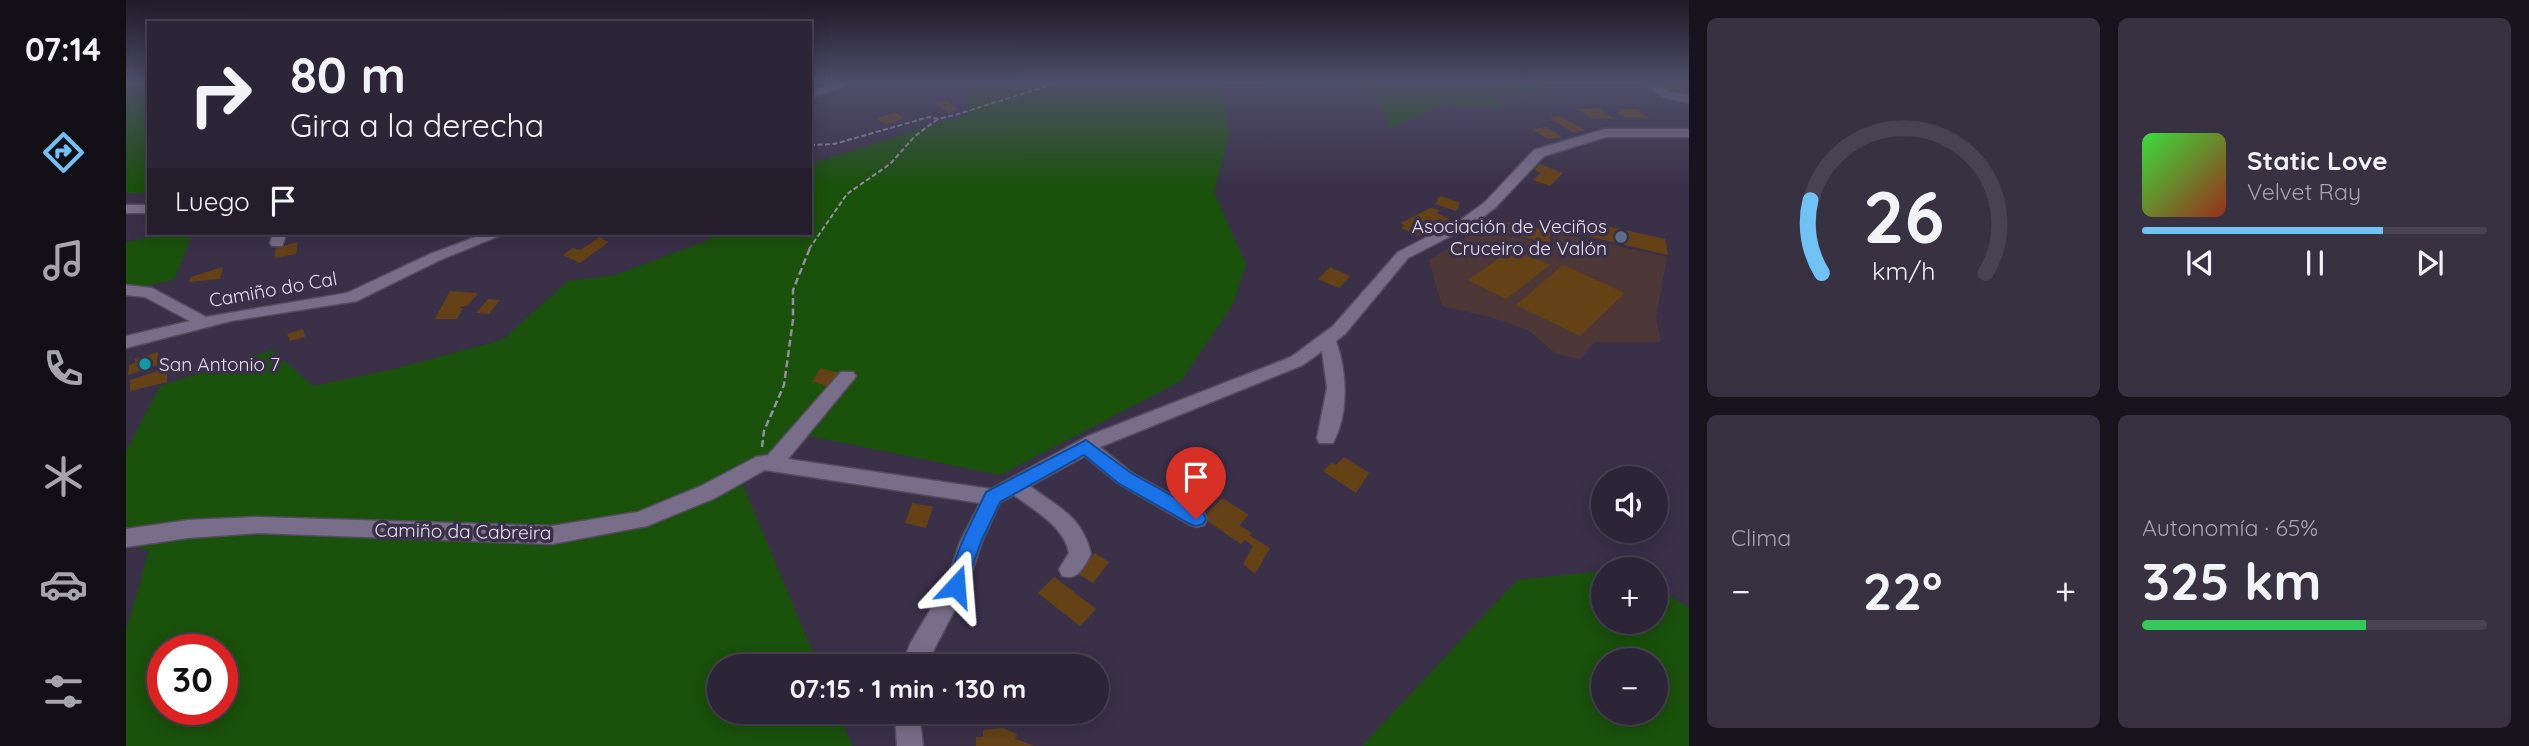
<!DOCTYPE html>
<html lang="es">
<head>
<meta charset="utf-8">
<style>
	body { margin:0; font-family:Quicksand,sans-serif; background:#383142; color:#f1f3f6; height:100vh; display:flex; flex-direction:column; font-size:26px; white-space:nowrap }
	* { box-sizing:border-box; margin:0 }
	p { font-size:23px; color:#a6a5ad }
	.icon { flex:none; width:38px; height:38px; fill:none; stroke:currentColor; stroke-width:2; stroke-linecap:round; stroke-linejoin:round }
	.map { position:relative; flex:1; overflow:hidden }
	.sheet { display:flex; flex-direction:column; gap:18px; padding:18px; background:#18141e; width:840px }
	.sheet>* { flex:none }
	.hud { position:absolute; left:21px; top:21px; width:665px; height:214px; border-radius:0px; box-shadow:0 4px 18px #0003,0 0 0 2px #484252; background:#2c2537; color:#f1f3f6; overflow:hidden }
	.tools { position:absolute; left:1465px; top:466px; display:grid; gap:14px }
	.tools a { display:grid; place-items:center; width:77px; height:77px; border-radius:50%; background:#2c2537; box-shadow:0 4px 18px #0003,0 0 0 2px #484252; font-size:35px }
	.speed { position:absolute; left:21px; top:634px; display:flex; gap:14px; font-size:35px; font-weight:700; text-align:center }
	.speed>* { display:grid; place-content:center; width:91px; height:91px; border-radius:50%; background:#2c2537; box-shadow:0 4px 18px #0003,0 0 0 2px #484252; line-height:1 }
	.speed .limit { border:10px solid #d22; background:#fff; color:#111 }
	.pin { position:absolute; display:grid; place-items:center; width:60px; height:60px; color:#fff; margin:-72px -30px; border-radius:50% 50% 50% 0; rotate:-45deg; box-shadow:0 0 7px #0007 }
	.pin .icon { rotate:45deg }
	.me { position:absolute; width:77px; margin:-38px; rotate:19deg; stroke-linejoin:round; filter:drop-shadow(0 0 5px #0008) }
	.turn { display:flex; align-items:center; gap:24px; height:147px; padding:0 28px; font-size:32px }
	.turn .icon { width:91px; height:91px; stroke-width:2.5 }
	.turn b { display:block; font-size:49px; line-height:60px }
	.then { display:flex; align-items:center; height:66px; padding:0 28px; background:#0003; gap:14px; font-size:26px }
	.big { font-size:52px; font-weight:700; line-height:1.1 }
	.sheet .card { flex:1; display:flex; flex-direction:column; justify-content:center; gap:10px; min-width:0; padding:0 24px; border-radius:10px; background:#383142 }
	.sheet .dial { align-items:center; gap:0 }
	.dial svg { height:182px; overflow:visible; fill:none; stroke:#484252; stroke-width:7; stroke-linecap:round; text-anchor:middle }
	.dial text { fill:#f1f3f6; stroke:none }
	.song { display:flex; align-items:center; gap:21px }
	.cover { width:84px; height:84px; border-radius:10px; background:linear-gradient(135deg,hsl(120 70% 55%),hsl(10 70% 35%)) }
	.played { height:7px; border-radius:4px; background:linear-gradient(90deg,#70c2f4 70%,#484252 70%) }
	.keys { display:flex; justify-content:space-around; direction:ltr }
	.heat { display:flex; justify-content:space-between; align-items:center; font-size:38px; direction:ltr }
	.charge { height:10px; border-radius:5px; background:linear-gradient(90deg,#34c759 65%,#484252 0) }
	.sheet .tiles { flex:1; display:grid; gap:18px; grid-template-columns:repeat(2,1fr) }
	.trip { position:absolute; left:581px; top:654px; width:402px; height:70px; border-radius:35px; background:#2c2537; box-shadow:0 4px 18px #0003,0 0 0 2px #484252; font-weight:700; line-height:70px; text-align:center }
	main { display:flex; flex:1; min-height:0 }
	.menu { display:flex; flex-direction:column; width:126px; justify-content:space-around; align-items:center; background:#120f16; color:#a6a5ad }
	.menu .icon { width:49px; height:49px }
	.menu .selected { color:#70c2f4 }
	.menu b { font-size:32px; color:#f1f3f6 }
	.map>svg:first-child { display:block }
	.education { fill:#4d3837 }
	.green { fill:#1a510b; fill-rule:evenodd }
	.building { fill:#654216 }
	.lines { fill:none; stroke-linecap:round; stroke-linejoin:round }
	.minor-casing { stroke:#554c61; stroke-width:3 }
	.path-far1 { stroke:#968fa2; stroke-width:2; stroke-dasharray:5 2.5; stroke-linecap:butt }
	.path { stroke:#968fa2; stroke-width:2.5; stroke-dasharray:7 3.5; stroke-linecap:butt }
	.minor { fill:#796e8a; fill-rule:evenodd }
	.route { fill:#1a73e8; stroke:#114b97; stroke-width:2 }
	.service-dot { fill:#5c6f8a; stroke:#3a3149; stroke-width:2.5 }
	.culture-dot { fill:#0f9aa8; stroke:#3a3149; stroke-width:2.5 }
	.labels { text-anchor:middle; stroke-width:7; stroke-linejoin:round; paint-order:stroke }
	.poi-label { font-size:19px; fill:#e6e0f0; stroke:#3a3149; text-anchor:end }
	.street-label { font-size:19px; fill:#e6e0f0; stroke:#3a3149 }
</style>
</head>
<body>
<main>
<nav class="menu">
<b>07:14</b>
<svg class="icon selected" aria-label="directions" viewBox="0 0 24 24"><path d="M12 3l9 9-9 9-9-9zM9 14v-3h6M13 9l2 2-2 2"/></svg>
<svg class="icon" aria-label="music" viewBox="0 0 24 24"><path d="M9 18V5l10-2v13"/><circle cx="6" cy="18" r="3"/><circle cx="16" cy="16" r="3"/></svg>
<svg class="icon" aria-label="phone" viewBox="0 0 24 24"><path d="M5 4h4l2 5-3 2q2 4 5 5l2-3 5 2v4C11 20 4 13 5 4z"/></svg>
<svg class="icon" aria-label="climate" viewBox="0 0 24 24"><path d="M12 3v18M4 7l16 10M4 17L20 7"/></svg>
<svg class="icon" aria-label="car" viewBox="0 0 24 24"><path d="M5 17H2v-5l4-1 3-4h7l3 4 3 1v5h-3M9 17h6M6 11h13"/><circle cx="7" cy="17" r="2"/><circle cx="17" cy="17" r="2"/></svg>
<svg class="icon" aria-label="filters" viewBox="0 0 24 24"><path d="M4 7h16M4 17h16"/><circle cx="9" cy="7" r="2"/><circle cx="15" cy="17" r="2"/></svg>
</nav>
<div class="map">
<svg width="1563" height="746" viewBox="0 0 1563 746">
	<rect width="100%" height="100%" fill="#3a3149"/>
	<path class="education" d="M1355,229L1427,246V232L1541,257L1530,317L1535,342H1469L1454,359L1430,354L1402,330L1364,317L1316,306L1303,260Z"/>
	<path class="green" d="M0,83H23V193H0Z
		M846,83H1099L1097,89L1103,135L1088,192L1120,264L1107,304L1055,381L874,475L679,435L615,480L693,667H593V712H712L726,746H0V630L23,551L0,544V452L34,386L146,350L187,386L268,369L376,340L442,281L489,275L583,240L587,233H684V164L841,114ZM37,649H96V709H37Z
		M1244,83H1411L1422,91L1371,96L1377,108L1316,105L1264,129Z
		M47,233H66L49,279L13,288H0V242Z
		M1477,571V621H1530V586L1563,608V746H1236L1391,580ZM1477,660H1530V712H1477Z"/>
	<path class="building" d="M1533,83H1552L1558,91L1563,92V96L1540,91Z
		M820,100L833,110L822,113L809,103Z
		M1474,108L1488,119H1466L1452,109Z
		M1491,109H1511L1523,118L1498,117L1491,112H1495Z
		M769,112L778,118L761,125L750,119Z
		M1433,116L1459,130L1448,133L1423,118Z
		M1420,127L1436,137L1422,139L1406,129Z
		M1414,164L1437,173L1424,186L1407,180L1415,173L1408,170Z
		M1314,196L1334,203L1330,211L1309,204Z
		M1304,208L1314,210L1310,213L1323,219L1301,229L1303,230L1293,236L1275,228L1278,225L1275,223Z
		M1450,219L1539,239L1542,255L1452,234Z
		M1376,221L1424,231V244L1377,232Z
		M473,237L483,242L454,263L437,255L446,248L455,250Z
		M172,242L170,254L148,258L150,248Z
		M1388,248L1424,265L1380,299L1342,280Z
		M1437,265L1499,293L1454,336L1390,305Z
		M97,267L94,279L63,282L65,277Z
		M1204,267L1224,276L1213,288L1192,279Z
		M324,291L352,293L342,305L333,308H337L331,319H309Z
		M362,299L374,300L363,314L350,313Z
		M177,329L179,337L164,341L161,334Z
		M32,352L31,365L2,375L3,365L9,363V359Z
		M41,368V382L4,391V380Z
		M695,368L717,374L707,389L686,381Z
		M1218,457L1243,473L1230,493L1197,471L1205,463L1210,465Z
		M1096,498L1123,515L1113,525L1126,533L1123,535L1144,548L1129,574L1117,564L1127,546L1119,540L1115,544L1077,518Z
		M786,503L807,507L800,528L779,523Z
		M969,553L983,562L967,583L952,574Z
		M928,577L970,609L954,626L912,593Z
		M877,728L891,734L889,739L909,746H850V737H857V730Z"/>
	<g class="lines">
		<defs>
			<path id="minor" d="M710,83H727L684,98V91Z
				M1529,83L1545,92L1563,95V103L1537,97L1522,86Z
				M1479,129H1563V137H1480L1418,156L1369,208L1346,225L1282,258L1219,334L1210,341C1221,372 1223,413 1207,443H1193L1191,438L1201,388L1196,351L1177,365L974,447L1006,473L1078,513L1081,519L1078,525L1071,527L1064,525L992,483L959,456L904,486C933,508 956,516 965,554C958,567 952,581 936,576L933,569L943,553C938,526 909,511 888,495L874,502L856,542L841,586L799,667H775L784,644L820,583L834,542L854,503L639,470L589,498L521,526L426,544L132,533L62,538L0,547V529L62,520L132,517L426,526L512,512L575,486L630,457L642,455L715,372H727L730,376L727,380L662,459L865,489L962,436L1165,357L1207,326L1272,252L1336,219L1359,202L1408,150Z
				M0,205H23V213H0Z
				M147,233H161L156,246H146L144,243Z
				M360,233H380L314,260L231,301L105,321L0,348V336L64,321L19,297L0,295V285L26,288L80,317L221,293L304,254Z
				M769,712H793L797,746H771Z"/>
		</defs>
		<use href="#minor" class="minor-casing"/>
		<path class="path-far1" d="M0,86L15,83
			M684,145L708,144L803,117L812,119L829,115L931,83
			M683,249L721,194L764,164L789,136L812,119"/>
		<path class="path" d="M636,447L638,431L658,385L667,320V290L684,248"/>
		<use href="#minor" class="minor"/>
	</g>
	<linearGradient id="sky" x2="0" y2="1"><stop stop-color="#201b28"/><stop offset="0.44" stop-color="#4f4e6a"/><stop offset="1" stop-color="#4f4e6a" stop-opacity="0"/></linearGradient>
	<rect width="1563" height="187" fill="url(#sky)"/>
	<path class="route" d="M960,440L1005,473L1077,513L1080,519L1077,524L1070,526L1064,524L992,483L958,455L874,502L855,542L837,592L830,595L823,592L820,586L836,542L860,492Z"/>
	<circle class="service-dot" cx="1495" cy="237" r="7"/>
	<circle class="culture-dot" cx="19" cy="364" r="7"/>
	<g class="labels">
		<g class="poi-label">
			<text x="1481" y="233">Asociación de Veciños<tspan x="1481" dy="22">Cruceiro de Valón</tspan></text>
			<text x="33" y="371" text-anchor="start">San Antonio 7</text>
		</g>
		<g class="street-label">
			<text transform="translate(147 289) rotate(-10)" y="7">Camiño do Cal</text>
			<text transform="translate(337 531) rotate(1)" y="7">Camiño da Cabreira</text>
		</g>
	</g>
</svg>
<div class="tools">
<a><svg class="icon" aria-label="sound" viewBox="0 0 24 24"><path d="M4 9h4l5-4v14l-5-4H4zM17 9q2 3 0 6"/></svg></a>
<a>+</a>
<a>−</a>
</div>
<div class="speed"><div class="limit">30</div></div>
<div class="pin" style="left:1070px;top:519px;background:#d93025"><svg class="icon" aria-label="arrive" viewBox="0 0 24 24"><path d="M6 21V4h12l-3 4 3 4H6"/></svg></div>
<svg class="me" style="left:830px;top:586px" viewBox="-20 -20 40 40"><path d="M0-17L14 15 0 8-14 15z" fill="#1a73e8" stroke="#fff" stroke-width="4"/></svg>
<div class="trip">07:15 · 1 min · 130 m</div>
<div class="hud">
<div class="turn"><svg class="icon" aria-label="right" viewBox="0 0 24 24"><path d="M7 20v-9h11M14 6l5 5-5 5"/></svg><div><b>80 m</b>Gira a la derecha</div></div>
<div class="then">Luego<svg class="icon" aria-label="arrive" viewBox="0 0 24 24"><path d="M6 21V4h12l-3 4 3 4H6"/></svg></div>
</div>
</div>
<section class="sheet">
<div class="tiles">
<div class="card dial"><svg viewBox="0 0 100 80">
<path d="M14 69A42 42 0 1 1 86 69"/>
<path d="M14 69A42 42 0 0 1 9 37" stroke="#70c2f4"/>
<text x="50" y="56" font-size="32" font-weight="700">26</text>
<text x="50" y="72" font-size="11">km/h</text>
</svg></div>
<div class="card">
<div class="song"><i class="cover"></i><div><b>Static Love</b><p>Velvet Ray</p></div></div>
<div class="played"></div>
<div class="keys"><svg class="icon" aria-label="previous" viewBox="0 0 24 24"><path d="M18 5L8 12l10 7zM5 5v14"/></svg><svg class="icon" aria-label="pause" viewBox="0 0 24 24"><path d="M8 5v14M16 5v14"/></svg><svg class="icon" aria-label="next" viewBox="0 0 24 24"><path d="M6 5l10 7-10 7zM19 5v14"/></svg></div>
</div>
<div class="card"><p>Clima</p>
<div class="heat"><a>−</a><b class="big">22°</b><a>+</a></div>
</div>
<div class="card"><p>Autonomía · 65%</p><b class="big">325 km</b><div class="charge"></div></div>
</div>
</section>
</main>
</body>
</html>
